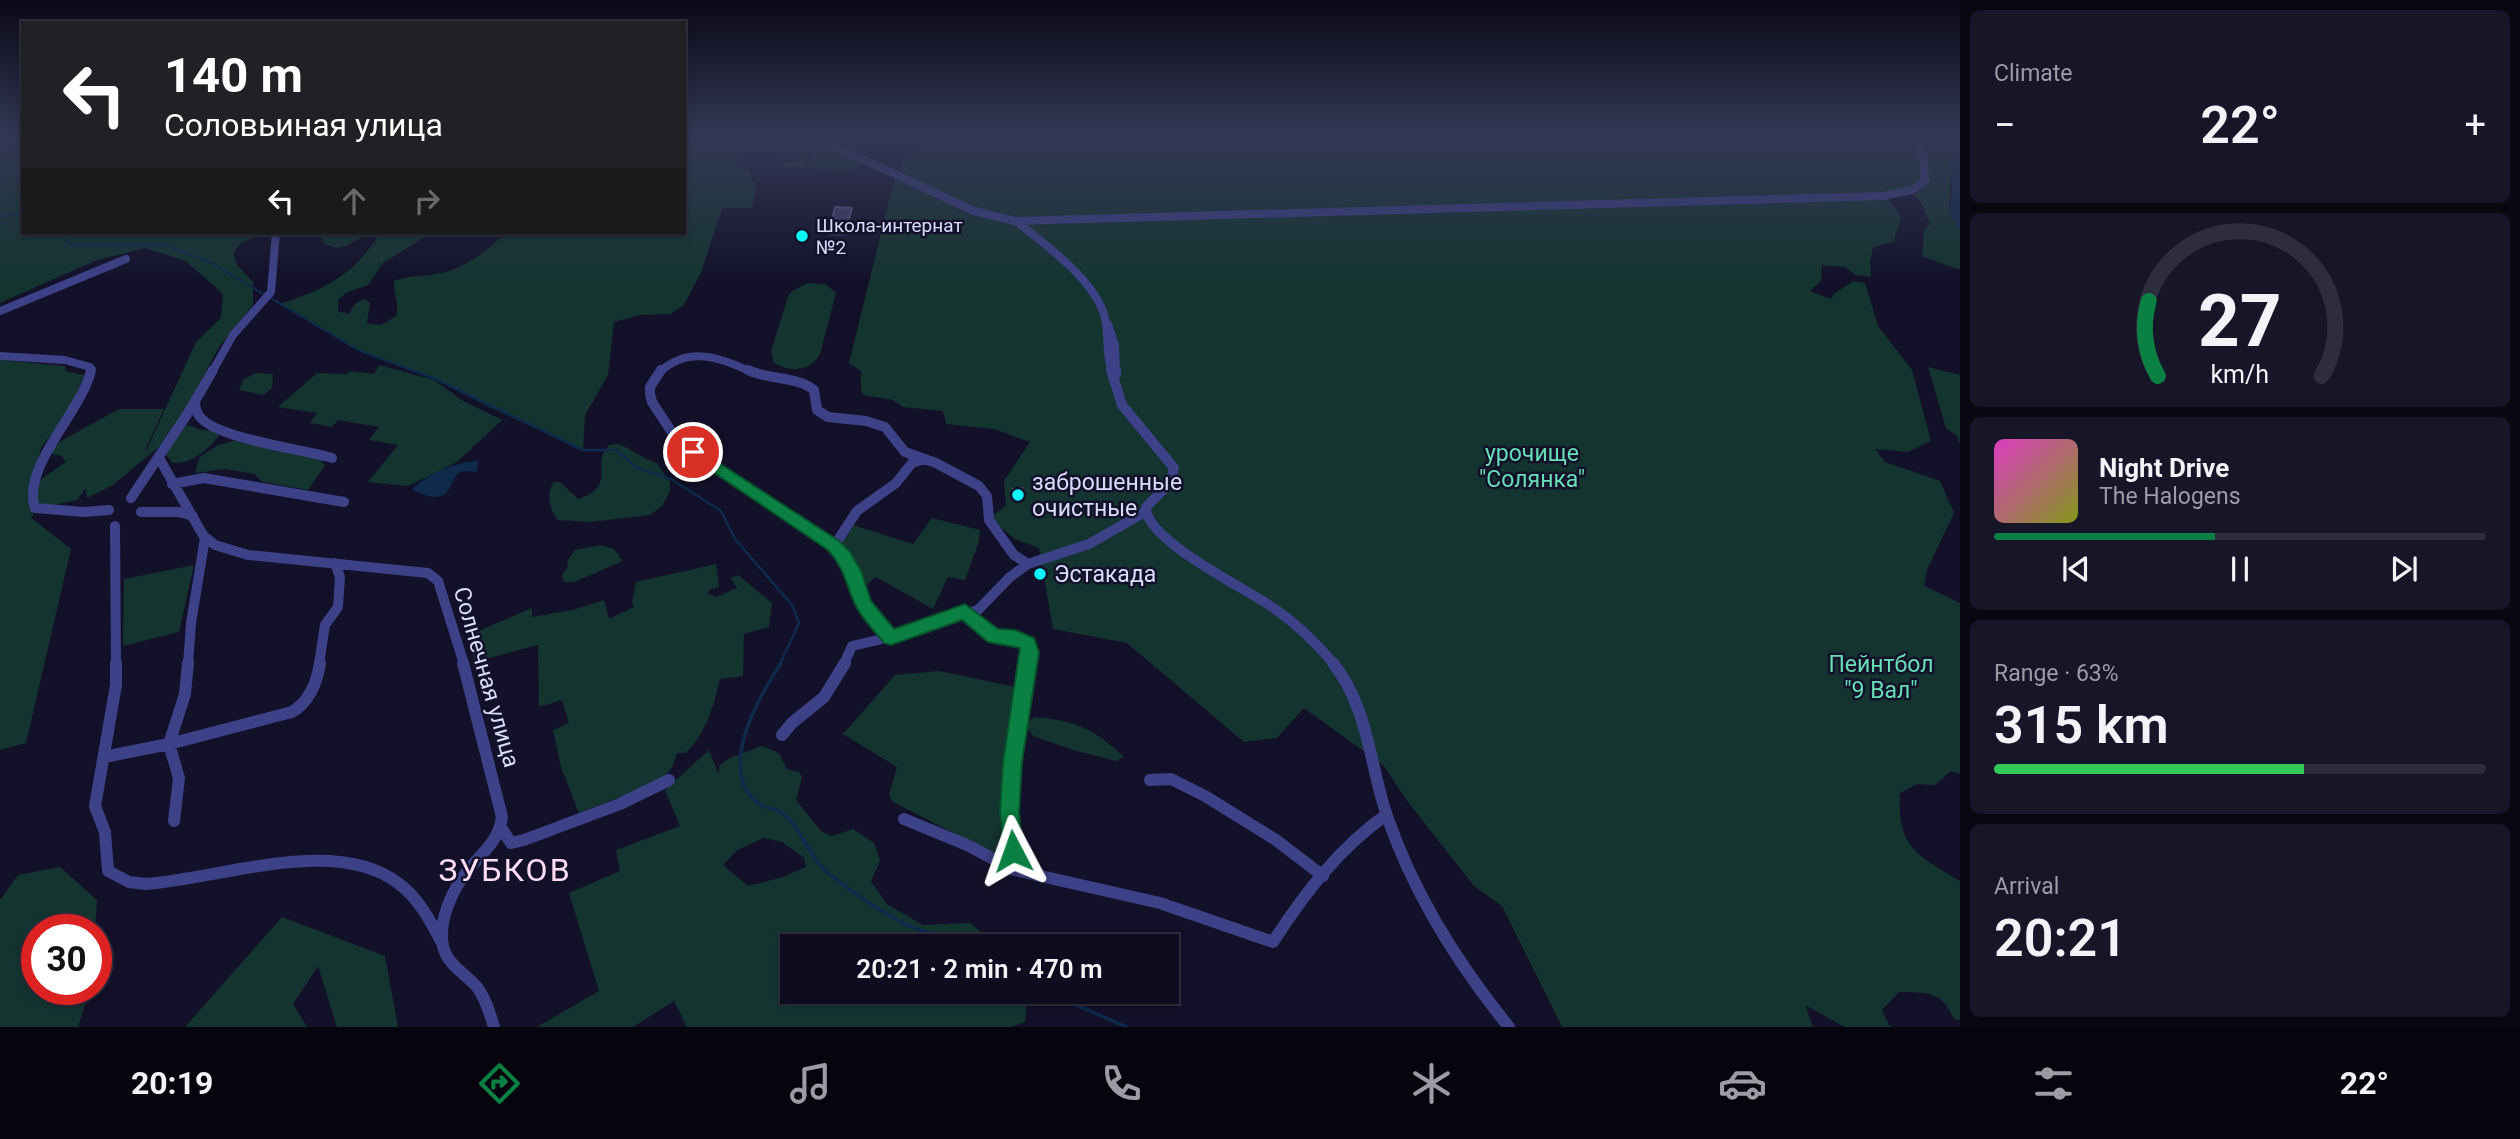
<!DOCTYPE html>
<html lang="en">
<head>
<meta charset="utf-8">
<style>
	body { margin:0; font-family:Roboto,sans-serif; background:#171629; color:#f1f3f6; height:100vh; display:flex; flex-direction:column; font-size:26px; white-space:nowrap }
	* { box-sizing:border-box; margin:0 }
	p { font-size:23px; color:#9b9ca5 }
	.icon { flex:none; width:38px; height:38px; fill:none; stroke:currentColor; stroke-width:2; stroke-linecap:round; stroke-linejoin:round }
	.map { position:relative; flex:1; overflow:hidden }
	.sheet { display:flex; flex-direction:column; gap:10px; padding:10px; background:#080712; width:560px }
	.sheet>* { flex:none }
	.banner { position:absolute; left:21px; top:21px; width:665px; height:214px; border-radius:0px; box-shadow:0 4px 10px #0003,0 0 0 2px #2e2d3e; background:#202124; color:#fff; overflow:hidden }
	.speed { position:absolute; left:21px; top:914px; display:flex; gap:14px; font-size:35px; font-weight:700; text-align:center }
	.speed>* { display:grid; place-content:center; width:91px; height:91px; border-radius:50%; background:#0e0d20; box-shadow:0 4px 10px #0003,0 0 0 2px #2e2d3e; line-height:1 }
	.speed .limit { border:10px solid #d22; background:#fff; color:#111 }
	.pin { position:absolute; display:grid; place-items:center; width:60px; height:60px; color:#fff; margin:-30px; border:4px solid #fff; border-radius:50%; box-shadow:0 2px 7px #0007 }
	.me { position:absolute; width:77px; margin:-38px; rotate:356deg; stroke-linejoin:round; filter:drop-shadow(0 0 5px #0008) }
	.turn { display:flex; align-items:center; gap:24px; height:147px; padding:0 28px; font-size:32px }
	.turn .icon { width:91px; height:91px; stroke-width:2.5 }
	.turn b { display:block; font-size:49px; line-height:60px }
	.lanes { display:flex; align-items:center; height:66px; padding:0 28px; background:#0003; justify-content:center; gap:35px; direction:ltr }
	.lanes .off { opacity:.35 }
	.big { font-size:52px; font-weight:600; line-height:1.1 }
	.sheet .widget { flex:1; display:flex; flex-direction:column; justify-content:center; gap:10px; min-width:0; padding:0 24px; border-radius:10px; background:#171629 }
	.sheet .dial { align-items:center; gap:0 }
	.dial svg { height:182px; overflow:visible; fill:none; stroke:#2e2d3e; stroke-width:7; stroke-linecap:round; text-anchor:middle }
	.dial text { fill:#f1f3f6; stroke:none }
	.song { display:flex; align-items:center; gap:21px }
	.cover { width:84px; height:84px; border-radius:10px; background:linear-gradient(135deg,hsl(310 70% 55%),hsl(70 70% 35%)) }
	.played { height:7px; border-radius:4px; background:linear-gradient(90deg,#0b8043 45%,#2e2d3e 45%) }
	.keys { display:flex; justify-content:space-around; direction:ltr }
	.heat { display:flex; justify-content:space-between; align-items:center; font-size:38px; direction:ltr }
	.charge { height:10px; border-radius:5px; background:linear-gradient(90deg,#34c759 63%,#2e2d3e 0) }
	.trip { position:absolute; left:780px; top:934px; width:399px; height:70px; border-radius:0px; background:#0e0d20; box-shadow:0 4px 10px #0003,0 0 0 2px #2e2d3e; font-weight:600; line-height:70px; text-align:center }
	.menu { display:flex; height:112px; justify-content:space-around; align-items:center; background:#06050d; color:#9b9ca5 }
	.menu .icon { width:49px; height:49px }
	.menu .on { color:#0b8043 }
	.menu b { font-size:32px; color:#f1f3f6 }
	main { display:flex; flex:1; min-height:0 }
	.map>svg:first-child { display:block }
	.green { fill:#143430; fill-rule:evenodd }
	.water { fill:#0e2a4c }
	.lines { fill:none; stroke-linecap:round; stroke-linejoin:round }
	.stream-far2 { stroke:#0e2a4c; stroke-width:2 }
	.stream-far1 { stroke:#0e2a4c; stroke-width:2.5 }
	.stream { stroke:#0e2a4c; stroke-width:3.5 }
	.minor-far2 { stroke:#3d4187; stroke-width:8 }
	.minor-far1 { stroke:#3d4187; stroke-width:10 }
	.minor { stroke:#3d4187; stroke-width:12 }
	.wall { fill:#302b57 }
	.shaded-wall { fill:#1d193d }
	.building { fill:#423e69; stroke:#5a5780; stroke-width:2 }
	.route { fill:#0b8043; stroke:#07532c; stroke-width:2 }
	.poi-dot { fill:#0bf6fa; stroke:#13112a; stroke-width:2.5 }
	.labels { text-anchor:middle; stroke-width:5; stroke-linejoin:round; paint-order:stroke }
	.far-poi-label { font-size:19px; fill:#dcdbfe; stroke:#13112a; text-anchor:start }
	.park-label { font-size:23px; fill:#67deb6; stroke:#13112a }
	.poi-label { font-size:23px; fill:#dcdbfe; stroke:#13112a; text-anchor:start }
	.street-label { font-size:23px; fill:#dcdbfe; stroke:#13112a }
	.near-quarter-label { font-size:32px; letter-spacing:2px; fill:#feddf5; stroke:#13112a }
</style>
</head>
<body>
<main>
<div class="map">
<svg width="1960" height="1027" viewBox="0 0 1960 1027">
	<rect width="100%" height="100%" fill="#13112a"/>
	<path class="green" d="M0,137H23V233H261L240,244L233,253L237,265L253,282V305L219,347L190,401L161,445L113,485L87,498L86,488L77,500L41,508L33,485L66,462L62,456L48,453L50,447L119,409H164L145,450L150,449H147L196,342L221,318L223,294L186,261L145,248L97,260L0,303Z
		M684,137H803L813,141L804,168L782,167L783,162H798L800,155L780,154L785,140H782L777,154L771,151L769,153L739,152L734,164L738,169L750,170L752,180L757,186L752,208H722L701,273L683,306L670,314L640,315L614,322L608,375L585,415L583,450L485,405L438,380L360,351L280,304C327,288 353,276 380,233H431L383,263L368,285L346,293L338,300V311L349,314L355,304L364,299L370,303L367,323L381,325L396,316C400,303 393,295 394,281C412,274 431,277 449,271C467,265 493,248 504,233H684Z
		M924,137H1960V153L1952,157L1949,211L1960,230V270L1922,256L1924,230L1930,224C1919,198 1920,190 1889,190L1888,199L1901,217L1894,242L1873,247L1870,262L1871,277L1856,275L1845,267L1822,265L1821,281L1810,291L1831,299L1834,294L1853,281L1865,283L1878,326L1912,370L1931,441L1908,452L1875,449L1885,462L1940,481L1954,513L1927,570L1924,586L1960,603V774L1951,771L1935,785L1917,784L1900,793C1897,848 1917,855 1960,881V1020L1954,1019C1941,990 1928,993 1899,992L1882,1010L1889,1025L1893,1027H1845L1805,1005L1813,1027H1562L1502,906L1474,886L1408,802L1383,765L1304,708L1277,738L1244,742L1127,643L1053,629L1039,548L1015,539L989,518L1006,506L1004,481L1030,442L994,429L946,424L943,411L903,407L893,400L863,395L861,390V371L849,363L894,181L902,172L903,160L925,147Z
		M816,142L862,163L851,171L808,168Z
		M302,233H369L346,246L337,248L325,244L320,236Z
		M807,283L825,284L836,293L820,354C811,371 790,373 774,363L771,351L788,297L792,291Z
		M0,360L65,366L66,371L84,375L70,409L41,448L28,496L34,516L30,517L71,549L26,743L0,750Z
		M379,365L434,380L463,401L502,420L457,462L408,486L368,482L398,445L369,440L379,427L338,420L332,427L310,423L317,413L278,407L317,373L347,374L350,371L374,374Z
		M1928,367L1960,375V444L1957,436L1946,428Z
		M256,373L273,374L272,388L263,395L239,390L243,380Z
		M184,424L201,430L222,431C212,447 193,464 173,463L166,455Z
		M240,439L316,456L325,465L308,490L263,482L254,474L225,469L195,473L200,457L218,445Z
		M618,444C633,449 642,459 657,463L670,482V491L662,506L650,515L590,522L558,520C550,509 545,494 554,482H560L578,499C619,485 589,466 609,445Z
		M932,518L980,530L979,541L965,580L948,577L933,609L876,577L864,587L857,566L841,543L853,525L913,544Z
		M601,545L614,549L623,561L574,582H564L562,575L568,567L567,561L575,550Z
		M716,564L719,587L709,590L708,594L717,597L737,588L731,578L738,575L772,603L769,627L744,634L743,676L720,679C713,708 707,731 686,753H677L673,766L661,781L579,813L561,767L553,730L569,723L562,700L539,707L538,645L474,662L469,635L532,608V617L573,610L604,600L609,619L634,607L632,602L636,582Z
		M194,565L179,632L123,646L124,579Z
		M939,671L1021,688L1008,861L893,802L889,795L897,767L843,734L895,675Z
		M1034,717C1074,720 1095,729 1124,757L1116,761L1073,750L1033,736L1026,725Z
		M762,746L779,753L787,769L799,772L802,777L796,800L821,831L832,836L853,829L874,843L880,860L871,882L888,905L923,925L970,923L1000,947H793V992H927V995L941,998L948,992H1038L1028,994L1025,1022L1011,1027H687L674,1001L633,1027H537L599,991L569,893L620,871L616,850L680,826L665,790L709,750L718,773L720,765L730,758ZM764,838L782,842L804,858L806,867L783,877L748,886L723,865L737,850Z
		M60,867L97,900L95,929H37V989H90L78,1027H0V900L18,875Z
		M282,917L385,956L398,1027H337L318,966L293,1004L307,1027H185Z"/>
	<path class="water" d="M1960,153V230C1945,209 1952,211 1952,188C1952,179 1950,170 1950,160Z
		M478,461L477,472C471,472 464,470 459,473C450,480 451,497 435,497C426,497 420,492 412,490C423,475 459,461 478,461Z"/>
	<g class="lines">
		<path class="stream-far2" d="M0,216L23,214
			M72,233L67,241L70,245H164L208,261L360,351L417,372"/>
		<path class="stream-far1" d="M412,370L438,380L583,450H616L637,468L671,479L721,511L735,539L792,605L799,623L780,664"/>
		<path class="stream" d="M781,663C759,697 715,770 759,804C766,809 777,808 784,814C801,829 808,855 825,870C844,887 896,923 920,930C941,936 962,938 982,947
			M1046,992L1127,1027"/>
		<path class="minor-far2" d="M815,137L974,211L1015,221L1883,196L1912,190L1925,181L1924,160L1916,137
			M1016,221C1045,245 1095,279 1105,318C1109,335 1105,352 1112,372
			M0,311L126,259
			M1108,324L1115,345L1116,372
			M0,356L65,360L90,367L91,372
			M212,372L233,335L271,292L276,233
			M660,372C688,346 720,357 751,372"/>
		<path class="minor-far1" d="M91,370C83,410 21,466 35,508L84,512L109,510
			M661,370L650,387V394L652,402L677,440L834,546C857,569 852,585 866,606C873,617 883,627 891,637L852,646L844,664
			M748,370C768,380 797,376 814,390L817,410L828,417L866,421L885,427L905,452L936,463L979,486L987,496L989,520L1014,555L1028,564
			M1111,370L1122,405L1174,468L1171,482L1146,507C1145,541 1248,589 1275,609C1297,624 1317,644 1334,664
			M1116,370V374
			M195,401C195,407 196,412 200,417C218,439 302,449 332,458
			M159,458L203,535L215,545L248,555L428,573L438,581L464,664
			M172,484L204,478L344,502
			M131,498L188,413L213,370
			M141,512H179L193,516
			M115,526L116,664
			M834,546L857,511L896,483L912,463L924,459
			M965,612L994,637H1015L1027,643L1030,652L1028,664
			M891,637L978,610L1010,577L1028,564L1089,544L1145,512
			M188,664L191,623L205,538
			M319,664L325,625L338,607L340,577L335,563"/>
		<path class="minor" d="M116,663V685L95,806L105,832L108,871L129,882L146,884C220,879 334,835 398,883C418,897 431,922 442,943
			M463,663L502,817C499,841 482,853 468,870C452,890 438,921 443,946C447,965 466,974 477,987C486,999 490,1014 494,1027
			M1333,663C1369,709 1369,763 1387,816C1414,895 1457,963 1509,1027
			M782,735L792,723L824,697L845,663
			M104,757L169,744L292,712C310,701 317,683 320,663
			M1150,780L1171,779L1205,796L1276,840L1323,876
			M904,819L967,845L1014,870L1160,903L1273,942C1304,894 1339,848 1386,815
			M174,821L179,778L169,744L185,694L188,663
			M502,829L511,843L524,840L620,804L669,780
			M1014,870L1010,812L1012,762L1028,663"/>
	</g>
	<path class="wall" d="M852,212L846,236H829V232Z
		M1013,489L1023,494V497L1014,498Z"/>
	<path class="shaded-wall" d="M852,208V212L846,236L845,233Z"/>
	<path class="building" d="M835,207L852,208L845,233L829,232Z
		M1022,488L1023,494L1014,495L1013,489Z"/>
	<linearGradient id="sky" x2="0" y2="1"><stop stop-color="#0a0917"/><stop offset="0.49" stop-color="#333855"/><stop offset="1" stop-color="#333855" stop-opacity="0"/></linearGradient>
	<rect width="1960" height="280" fill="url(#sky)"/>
	<path class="route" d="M693,446L839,541L850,552L861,571L871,601L894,629L965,604L998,629L1015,630L1034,638L1039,652L1022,762L1019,812L1023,851L1020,858L1013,861L1005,858L1000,812L1003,762L1020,648L988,642L962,620L891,645L884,643C875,631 862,619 856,606C845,584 846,570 828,550L688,455L686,452Z"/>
	<g class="poi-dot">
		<circle cx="802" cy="236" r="7"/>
		<circle cx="1018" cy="495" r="7"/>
		<circle cx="1040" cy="574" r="7"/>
	</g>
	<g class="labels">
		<g class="far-poi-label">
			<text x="816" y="232">Школа-интернат<tspan x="816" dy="22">№2</tspan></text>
		</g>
		<g class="park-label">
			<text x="1532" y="461">урочище<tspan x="1532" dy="26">"Солянка"</tspan></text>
			<text x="1881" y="672">Пейнтбол<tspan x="1881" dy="26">"9 Вал"</tspan></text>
		</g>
		<g class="poi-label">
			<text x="1032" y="490">заброшенные<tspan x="1032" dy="26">очистные</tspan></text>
			<text x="1054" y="582">Эстакада</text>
		</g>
		<g class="street-label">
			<text transform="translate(487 677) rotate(74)" y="8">Солнечная улица</text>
		</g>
		<g class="near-quarter-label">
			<text x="505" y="881">ЗУБКОВ</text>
		</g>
	</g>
</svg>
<div class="speed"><div class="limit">30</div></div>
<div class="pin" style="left:693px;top:452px;background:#d93025"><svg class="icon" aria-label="arrive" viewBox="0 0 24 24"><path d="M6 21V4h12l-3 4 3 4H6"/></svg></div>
<svg class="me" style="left:1013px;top:851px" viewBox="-20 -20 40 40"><path d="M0-17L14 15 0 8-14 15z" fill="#0b8043" stroke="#fff" stroke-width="4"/></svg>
<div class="trip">20:21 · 2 min · 470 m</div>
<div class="banner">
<div class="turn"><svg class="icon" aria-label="left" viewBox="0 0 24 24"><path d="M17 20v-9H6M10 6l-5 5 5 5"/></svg><div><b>140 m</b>Соловьиная улица</div></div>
<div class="lanes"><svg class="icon" aria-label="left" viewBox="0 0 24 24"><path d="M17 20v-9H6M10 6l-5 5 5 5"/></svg><svg class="icon off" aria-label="ahead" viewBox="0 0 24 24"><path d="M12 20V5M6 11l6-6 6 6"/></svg><svg class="icon off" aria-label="right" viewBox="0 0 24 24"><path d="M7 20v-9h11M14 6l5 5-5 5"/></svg></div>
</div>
</div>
<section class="sheet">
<div class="widget"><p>Climate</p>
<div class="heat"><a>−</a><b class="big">22°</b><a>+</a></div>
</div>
<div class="widget dial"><svg viewBox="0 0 100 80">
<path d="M14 69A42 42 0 1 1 86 69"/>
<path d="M14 69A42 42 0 0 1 10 36" stroke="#0b8043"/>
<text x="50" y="56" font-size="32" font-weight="700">27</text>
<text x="50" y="72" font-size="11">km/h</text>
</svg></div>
<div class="widget">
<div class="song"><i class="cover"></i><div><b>Night Drive</b><p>The Halogens</p></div></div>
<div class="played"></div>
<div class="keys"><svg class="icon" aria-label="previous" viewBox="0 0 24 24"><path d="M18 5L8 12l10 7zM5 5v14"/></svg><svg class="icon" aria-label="pause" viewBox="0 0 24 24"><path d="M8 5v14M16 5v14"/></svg><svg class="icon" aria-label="next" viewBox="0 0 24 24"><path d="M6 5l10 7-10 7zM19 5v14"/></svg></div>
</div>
<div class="widget"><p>Range · 63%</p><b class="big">315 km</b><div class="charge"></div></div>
<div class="widget"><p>Arrival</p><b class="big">20:21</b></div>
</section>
</main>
<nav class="menu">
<b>20:19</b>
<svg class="icon on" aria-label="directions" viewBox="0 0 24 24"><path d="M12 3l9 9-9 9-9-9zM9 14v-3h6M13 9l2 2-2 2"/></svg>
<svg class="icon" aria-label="music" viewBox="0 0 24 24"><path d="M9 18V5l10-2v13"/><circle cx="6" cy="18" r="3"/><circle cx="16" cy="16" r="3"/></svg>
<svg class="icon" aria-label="phone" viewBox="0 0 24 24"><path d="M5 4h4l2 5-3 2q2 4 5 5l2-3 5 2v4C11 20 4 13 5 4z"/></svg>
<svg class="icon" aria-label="climate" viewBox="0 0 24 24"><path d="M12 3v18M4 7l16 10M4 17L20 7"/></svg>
<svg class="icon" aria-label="car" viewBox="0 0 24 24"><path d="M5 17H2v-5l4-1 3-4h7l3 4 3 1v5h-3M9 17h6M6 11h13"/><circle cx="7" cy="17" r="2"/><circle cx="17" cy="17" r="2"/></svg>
<svg class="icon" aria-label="filters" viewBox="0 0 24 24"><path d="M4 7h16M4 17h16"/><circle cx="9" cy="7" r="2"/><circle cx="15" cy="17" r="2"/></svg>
<b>22°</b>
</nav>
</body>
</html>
